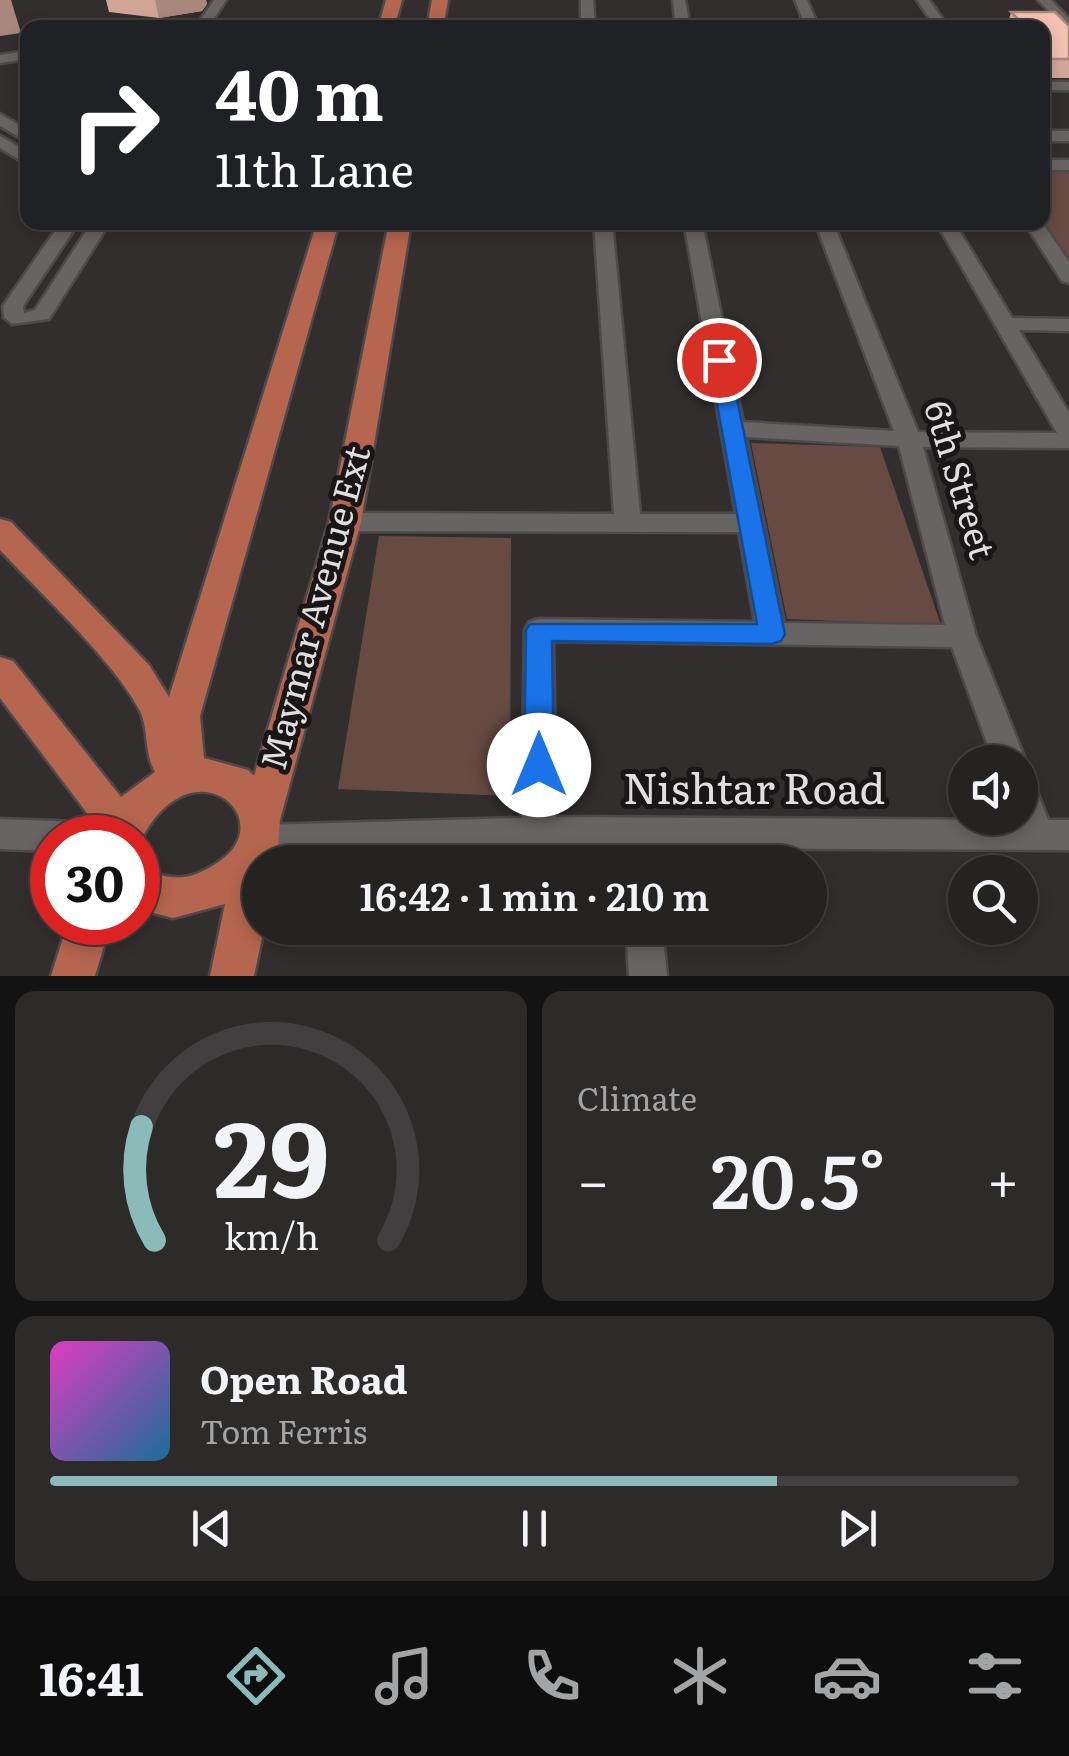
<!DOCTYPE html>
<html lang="en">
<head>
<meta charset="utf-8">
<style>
	body { margin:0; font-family:Literata,serif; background:#2d2a2a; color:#f1f3f6; height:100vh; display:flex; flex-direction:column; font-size:38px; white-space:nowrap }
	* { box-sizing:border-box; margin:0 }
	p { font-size:32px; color:#a3a4a5 }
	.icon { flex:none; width:55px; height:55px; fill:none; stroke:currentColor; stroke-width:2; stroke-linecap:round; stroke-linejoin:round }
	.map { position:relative; height:976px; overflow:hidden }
	.drawer { display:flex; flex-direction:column; gap:15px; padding:15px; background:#141313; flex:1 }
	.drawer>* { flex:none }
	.banner { position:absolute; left:20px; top:20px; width:1030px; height:210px; border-radius:20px; box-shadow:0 5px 15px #0003,0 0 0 2px #423f40; background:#202124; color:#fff; overflow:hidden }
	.buttons { position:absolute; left:948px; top:745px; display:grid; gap:20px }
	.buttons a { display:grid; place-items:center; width:90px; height:90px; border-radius:50%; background:#252222; box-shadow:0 5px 15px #0003,0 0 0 2px #423f40; font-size:50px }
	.speed { position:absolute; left:30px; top:815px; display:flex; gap:20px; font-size:50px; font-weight:700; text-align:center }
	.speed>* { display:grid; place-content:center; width:130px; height:130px; border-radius:50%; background:#252222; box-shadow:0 5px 15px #0003,0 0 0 2px #423f40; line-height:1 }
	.speed .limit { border:15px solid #d22; background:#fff; color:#111 }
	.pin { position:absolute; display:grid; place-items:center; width:85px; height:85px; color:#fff; margin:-42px; border:5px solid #fff; border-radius:50%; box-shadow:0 2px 10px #0007 }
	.me { position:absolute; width:110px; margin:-55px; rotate:0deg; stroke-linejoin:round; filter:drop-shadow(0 0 8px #0008) }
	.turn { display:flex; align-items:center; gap:35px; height:210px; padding:0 30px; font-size:45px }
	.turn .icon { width:130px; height:130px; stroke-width:2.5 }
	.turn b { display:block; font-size:70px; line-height:85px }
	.big { font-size:75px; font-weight:600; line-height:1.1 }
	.drawer .card { flex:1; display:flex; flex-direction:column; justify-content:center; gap:15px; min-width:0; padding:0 35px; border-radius:20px; background:#2d2a2a }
	.drawer .dial { align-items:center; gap:0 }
	.dial svg { height:260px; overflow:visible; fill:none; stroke:#423f40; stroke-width:7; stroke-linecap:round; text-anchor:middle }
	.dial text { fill:#f1f3f6; stroke:none }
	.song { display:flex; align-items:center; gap:30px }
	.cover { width:120px; height:120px; border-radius:15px; background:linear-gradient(135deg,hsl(310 70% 55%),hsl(200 70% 35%)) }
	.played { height:10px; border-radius:5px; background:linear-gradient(90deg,#8bbbb9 75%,#423f40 75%) }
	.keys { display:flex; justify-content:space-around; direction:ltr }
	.heat { display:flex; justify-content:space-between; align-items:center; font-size:55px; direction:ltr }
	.drawer .tiles { flex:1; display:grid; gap:15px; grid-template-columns:1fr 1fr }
	.card:last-child { grid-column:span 2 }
	.trip { position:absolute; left:242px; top:845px; width:585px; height:100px; border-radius:50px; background:#252222; box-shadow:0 5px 15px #0003,0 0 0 2px #423f40; font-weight:600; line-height:100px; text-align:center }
	.menu { display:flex; height:160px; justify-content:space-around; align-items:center; background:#0f0e0e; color:#a3a4a5 }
	.menu .icon { width:70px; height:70px }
	.menu .active { color:#8bbbb9 }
	.menu b { font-size:45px; color:#f1f3f6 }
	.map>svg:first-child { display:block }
	.green { fill:#674b43 }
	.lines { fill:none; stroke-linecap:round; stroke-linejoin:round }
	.minor-casing { stroke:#4d4a49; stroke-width:5 }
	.major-casing { stroke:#4d4a49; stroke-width:5 }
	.minor { fill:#676463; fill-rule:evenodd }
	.major { fill:#b6654e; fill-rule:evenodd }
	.wall { fill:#d0a699 }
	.shaded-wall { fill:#a9877d }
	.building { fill:#f2c1b2; stroke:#a9877d; stroke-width:2.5 }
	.route { fill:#1a73e8; stroke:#114b97; stroke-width:2.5 }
	.labels { text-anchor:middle; stroke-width:10; stroke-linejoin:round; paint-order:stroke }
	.street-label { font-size:35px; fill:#e0dede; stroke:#181616 }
	.near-street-label { font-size:42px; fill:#e0dede; stroke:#181616 }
</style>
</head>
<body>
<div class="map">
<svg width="1069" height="976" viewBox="0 0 1069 976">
	<rect width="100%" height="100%" fill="#312e2d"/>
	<path class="green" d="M1042,172H1069V260L1043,221Z
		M751,443L880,447L941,625L787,619Z
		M379,536L511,538L510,796L338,789Z"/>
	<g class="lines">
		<defs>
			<path id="minor" d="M214,0H226L208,28H195Z
				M581,0H593L595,28H581Z
				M673,0H685L690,28H676Z
				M795,0H807L819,28H806Z
				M917,0H929L949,28H936Z
				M1038,0H1051L1069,19V31Z
				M28,51V59L0,63V55Z
				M1042,82H1069V90H1042Z
				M0,114L28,130V142L0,126Z
				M1042,131H1069V141H1042Z
				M0,136L28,152V165L0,148Z
				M1042,160H1069V170H1042Z
				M61,222H79L23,306L24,313L35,310L92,222H110L49,319L12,324L4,317L3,306Z
				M594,222H612L640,514H736L684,222H702L743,422L894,431L815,222H833L918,432L1057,433L936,222H954L1012,318L1069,319V331L1019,330L1069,413V448L923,447L976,636L1026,762L1021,771L1020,762H994L952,647L553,641L556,817L1015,820L1020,818V775L1032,779L1048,820H1069V850L656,848L657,862H623L622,847L259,855L247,851L242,840L247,829L259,825L522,818L525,630L529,622L539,619L755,622L739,532L345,531L336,528L332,522L336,516L345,513L614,514ZM746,437L899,446L945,625L784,623Z
				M1024,222H1042L1069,262V283L1062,281Z
				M0,819L105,823L117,827L122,838H52V851L0,849Z
				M626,928H662L667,976H629Z"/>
			<path id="major" d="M386,0H402L394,28H378Z
				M432,0H448L443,28H427Z
				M317,222H339L200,716L204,758L248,770L254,776L329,522L389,222H411L361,522L280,820L278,846L270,862H260V928H264L254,976H210L225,904L173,918L138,909V868C172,879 184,884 217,863C285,820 189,736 138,846V838H101L102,833L0,698V657L13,661L121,797L155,772C144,753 149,730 140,711C114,661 40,593 0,550V519L11,522L149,665L169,697Z
				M68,922H111L95,976H51Z"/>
		</defs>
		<use href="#minor" class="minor-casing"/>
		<use href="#major" class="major-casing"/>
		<use href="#minor" class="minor"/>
		<use href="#major" class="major"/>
	</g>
	<path class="wall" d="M106,0H206L207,4L202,11L159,18L109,12Z
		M1011,12L1069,26V78H1042V28H980L981,23H1008Z"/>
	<path class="shaded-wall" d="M0,0H11L21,33L0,36Z
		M155,0H206L207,4L202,11L159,18Z"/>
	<path class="building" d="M1011,12H1055L1069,26V59H1042V28H985L981,23H1022Z"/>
	<path class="route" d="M719,355L729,360L785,634L781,641L772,644L552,641L554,765L549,774L539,777L529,774L524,765L526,630L530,624H757L709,360Z"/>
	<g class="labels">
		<g class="street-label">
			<text transform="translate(959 480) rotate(73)" y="12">6th Street</text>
			<text transform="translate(316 608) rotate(-75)" y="12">Maymar Avenue Ext</text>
		</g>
		<g class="near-street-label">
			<text x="754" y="804">Nishtar Road</text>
		</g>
	</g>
</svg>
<div class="buttons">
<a><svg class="icon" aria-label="sound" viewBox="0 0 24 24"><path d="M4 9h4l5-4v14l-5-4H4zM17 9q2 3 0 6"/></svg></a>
<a><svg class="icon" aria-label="search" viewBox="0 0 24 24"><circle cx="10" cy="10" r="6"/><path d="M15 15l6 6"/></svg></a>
</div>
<div class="speed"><div class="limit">30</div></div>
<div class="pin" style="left:719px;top:360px;background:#d93025"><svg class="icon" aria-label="arrive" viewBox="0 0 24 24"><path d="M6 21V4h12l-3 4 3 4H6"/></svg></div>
<svg class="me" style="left:539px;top:765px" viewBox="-20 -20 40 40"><circle r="19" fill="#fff"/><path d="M0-13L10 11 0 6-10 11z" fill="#1a73e8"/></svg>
<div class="trip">16:42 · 1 min · 210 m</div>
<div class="banner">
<div class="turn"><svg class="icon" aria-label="right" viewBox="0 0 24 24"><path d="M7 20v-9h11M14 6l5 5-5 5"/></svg><div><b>40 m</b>11th Lane</div></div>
</div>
</div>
<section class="drawer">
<div class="tiles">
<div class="card dial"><svg viewBox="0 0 100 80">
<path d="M14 69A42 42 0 1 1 86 69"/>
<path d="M14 69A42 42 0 0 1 10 34" stroke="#8bbbb9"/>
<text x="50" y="56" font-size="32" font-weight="700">29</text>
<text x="50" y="72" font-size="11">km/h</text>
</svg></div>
<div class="card"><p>Climate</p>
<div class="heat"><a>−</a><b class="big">20.5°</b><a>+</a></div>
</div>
<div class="card">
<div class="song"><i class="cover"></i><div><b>Open Road</b><p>Tom Ferris</p></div></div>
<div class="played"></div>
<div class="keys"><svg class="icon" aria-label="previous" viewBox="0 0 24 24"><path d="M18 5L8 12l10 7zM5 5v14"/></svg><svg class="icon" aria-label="pause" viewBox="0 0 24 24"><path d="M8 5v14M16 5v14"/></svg><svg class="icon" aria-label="next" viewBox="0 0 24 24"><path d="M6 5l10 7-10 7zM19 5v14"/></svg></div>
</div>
</div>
</section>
<nav class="menu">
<b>16:41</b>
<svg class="icon active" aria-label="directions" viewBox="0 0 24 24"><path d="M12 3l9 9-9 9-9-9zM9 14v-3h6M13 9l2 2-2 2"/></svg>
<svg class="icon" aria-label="music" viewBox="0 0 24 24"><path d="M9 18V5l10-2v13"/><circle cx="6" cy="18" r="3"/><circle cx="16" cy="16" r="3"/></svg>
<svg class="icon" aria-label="phone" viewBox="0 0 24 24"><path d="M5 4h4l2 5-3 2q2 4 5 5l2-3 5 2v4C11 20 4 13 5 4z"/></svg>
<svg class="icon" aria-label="climate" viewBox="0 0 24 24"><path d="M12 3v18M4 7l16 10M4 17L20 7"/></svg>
<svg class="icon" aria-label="car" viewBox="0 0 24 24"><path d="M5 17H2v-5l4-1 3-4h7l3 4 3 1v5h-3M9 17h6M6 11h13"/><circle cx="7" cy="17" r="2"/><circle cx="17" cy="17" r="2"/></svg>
<svg class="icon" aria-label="filters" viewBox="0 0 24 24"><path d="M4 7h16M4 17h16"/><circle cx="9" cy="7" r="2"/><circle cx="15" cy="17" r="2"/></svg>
</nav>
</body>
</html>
